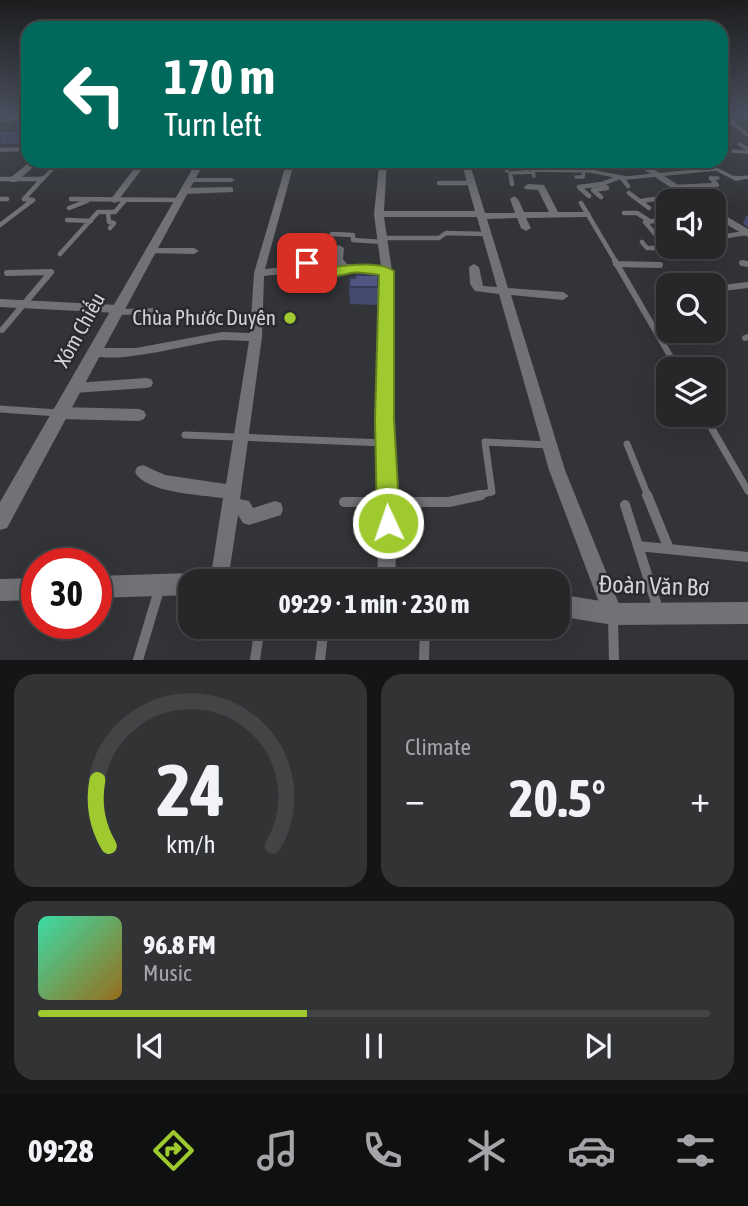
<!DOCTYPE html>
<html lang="en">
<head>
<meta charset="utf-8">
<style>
	body { margin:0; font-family:"Asap Condensed",sans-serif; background:#323335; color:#f1f3f6; height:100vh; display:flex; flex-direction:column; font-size:26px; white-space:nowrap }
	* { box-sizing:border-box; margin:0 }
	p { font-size:23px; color:#a4a5a8 }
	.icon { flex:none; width:38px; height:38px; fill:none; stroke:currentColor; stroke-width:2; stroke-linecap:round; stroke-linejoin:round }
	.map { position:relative; height:660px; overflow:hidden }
	.side { display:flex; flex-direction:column; gap:14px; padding:14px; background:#151517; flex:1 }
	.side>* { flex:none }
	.guide { position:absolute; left:21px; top:21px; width:707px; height:147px; border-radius:21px; box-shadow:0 7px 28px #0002,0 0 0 2px #424446; background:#00695c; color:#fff; overflow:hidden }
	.controls { position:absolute; left:656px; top:189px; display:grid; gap:14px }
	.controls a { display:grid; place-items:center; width:70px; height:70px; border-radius:14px; background:#262729; box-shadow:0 7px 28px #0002,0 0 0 2px #424446; font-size:35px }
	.speed { position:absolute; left:21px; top:548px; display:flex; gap:14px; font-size:35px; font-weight:700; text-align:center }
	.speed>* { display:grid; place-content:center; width:91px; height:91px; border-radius:50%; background:#262729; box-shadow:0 7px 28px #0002,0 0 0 2px #424446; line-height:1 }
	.speed .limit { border:10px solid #d22; background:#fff; color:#111 }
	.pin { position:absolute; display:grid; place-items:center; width:60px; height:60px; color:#fff; margin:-30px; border-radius:14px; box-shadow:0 4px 10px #0006 }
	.me { position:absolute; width:77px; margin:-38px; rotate:357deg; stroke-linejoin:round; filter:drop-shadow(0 0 5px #0008) }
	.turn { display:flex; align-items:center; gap:24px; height:147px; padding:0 28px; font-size:32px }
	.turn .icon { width:91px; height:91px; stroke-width:2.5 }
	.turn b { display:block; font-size:49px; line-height:60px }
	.big { font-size:52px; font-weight:700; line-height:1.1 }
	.side .tile { flex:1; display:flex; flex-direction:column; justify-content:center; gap:10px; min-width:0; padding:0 24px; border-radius:21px; background:#323335 }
	.side .dial { align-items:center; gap:0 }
	.dial svg { height:182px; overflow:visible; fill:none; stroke:#424446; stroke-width:7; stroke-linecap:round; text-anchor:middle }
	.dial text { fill:#f1f3f6; stroke:none }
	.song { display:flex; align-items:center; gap:21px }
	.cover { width:84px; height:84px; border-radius:10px; background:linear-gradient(135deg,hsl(160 70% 55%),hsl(40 70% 35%)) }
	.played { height:7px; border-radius:4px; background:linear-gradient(90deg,#9eca2f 40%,#424446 40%) }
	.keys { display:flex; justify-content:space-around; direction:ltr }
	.heat { display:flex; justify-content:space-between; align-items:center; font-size:38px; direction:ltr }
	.side .tiles { flex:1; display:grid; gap:14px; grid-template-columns:1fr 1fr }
	.tile:last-child { grid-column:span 2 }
	.trip { position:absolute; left:178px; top:569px; width:392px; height:70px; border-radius:21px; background:#262729; box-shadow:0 7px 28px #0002,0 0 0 2px #424446; font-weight:700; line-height:70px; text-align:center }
	.menu { display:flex; height:112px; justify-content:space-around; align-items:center; background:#0f1010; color:#a4a5a8 }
	.menu .icon { width:49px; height:49px }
	.menu .selected { color:#9eca2f }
	.menu b { font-size:32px; color:#f1f3f6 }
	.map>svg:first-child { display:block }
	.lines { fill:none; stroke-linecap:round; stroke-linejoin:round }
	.service-far4 { stroke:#717275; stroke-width:3.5 }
	.service-far3 { stroke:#717275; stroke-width:4.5 }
	.service-far2 { stroke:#717275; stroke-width:6 }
	.service-far1 { stroke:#717275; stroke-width:7 }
	.service { stroke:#717275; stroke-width:10 }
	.minor { fill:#717275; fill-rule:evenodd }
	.tertiary { fill:#717275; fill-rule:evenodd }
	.wall { fill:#434a6f }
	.shaded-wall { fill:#373c5a }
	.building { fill:#4e5681; stroke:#373c5a; stroke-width:2 }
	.route { fill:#9eca2f; stroke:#67831f; stroke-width:2 }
	.poi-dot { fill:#9eca2f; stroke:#292a2d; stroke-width:2.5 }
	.labels { text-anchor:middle; stroke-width:5; stroke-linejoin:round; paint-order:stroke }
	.poi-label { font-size:21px; fill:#d3d3d5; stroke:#292a2d; text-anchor:end }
	.street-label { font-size:21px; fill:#d3d3d5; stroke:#292a2d }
	.near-street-label { font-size:24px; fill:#d3d3d5; stroke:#292a2d }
</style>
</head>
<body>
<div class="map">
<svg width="748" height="660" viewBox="0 0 748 660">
	<rect width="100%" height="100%" fill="#333437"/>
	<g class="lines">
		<path class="service-far4" d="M727,114L733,121H730L748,135
			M0,121L28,115
			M739,144L748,149
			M733,151L748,152
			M501,161L507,171
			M522,161L526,172
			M706,161L709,170
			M613,164L628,161
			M641,165L667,162
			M534,176L533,170L590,171L626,178L716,169L736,179L748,177
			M576,177H583L584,171
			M0,179H41
			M42,180L60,161
			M511,180L510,173L533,172
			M612,180L621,177L624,180
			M713,180L711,178H718"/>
		<path class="service-far3" d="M511,178L512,184
			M622,178L628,186
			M735,178H739
			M0,179H41
			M439,183H472
			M676,187L717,185L711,178
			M629,193L649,208
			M589,196L579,187L602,184L617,178
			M601,197L593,190L607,188L602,184
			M0,199H7
			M24,199L43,178
			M71,199L179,200
			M641,201L687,194
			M581,203L616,262
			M69,208L87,201
			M108,213L109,222L114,223L110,228
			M624,213H637L648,220
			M67,220L91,221
			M647,222L668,219
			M0,225L33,200L24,199
			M332,234L353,235V240L383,242
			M382,238H439L446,233L486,234
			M714,238L746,233
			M642,242L647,248H667L645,222
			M714,245L722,251
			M60,254L98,212H115L125,200"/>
		<path class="service-far2" d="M615,261L676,366
			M742,263L748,264
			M616,264L660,265
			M714,289L748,285
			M118,312L156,311
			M2,330L51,272L7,273
			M745,338L748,337"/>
		<path class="service-far1" d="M675,364L678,369
			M0,409L58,413
			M704,415L748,491
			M185,435L384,443
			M627,444L648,496
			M473,496L492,492L485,442L548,445"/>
		<path class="service" d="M647,495L669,549
			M344,502H449L481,495
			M625,505L658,609
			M638,546L748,557
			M613,620L614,660
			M283,633L323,635
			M138,660L159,590
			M255,660L260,626
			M320,660L324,626
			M424,660L425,626"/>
		<path class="minor" d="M27,147L28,149L24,151L0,152V148Z
			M31,161H40L16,182H10V178Z
			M109,161H148L117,202L114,203L110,200L137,165L113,163Z
			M287,161H295L294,163L387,161L384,211H475L461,161H469L485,213H515L510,199L514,196L518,199L524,212H549L538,190L525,189L524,187L528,184L544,185L558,212H589L591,214L586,217L526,218L531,228L526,231L521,228L517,218L487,219L508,288L563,292L569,296L563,300L511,295L565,470L623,614L620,621L613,624L606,621L549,470L499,294L475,291L470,284L469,267L474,264L479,267L483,286L497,287L477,217H384L392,271L390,348L397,523L395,581H377L379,523L378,348L382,274L352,271L338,277L308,271L264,276L262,337L240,499L249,501L253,508L275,501L281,503L283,509L281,515L249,525L243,523L238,515L228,581H210L223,498C202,495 145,493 135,472L137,467L143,465L165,475L226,484L249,341C240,341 231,340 222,340C196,342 105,369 88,352L94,348H136L222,332L250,333L254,273ZM293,167H379L374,214L381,267L347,264L343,259L344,248L339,245L334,248L333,259L340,269L337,270L313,266V245L308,242L303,245V265L265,269Z
			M551,161H559L563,169L562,171H556Z
			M194,166H229L233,168L229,170H194Z
			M187,178H231L235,180L231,182H187Z
			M230,187L233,188V192L184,194L180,191L184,188Z
			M150,248H194L199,251L194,254L146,253L145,251Z
			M0,299L118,305L124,309L118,313L0,307Z
			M146,378L151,379L153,383L151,387L146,388L74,393L69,392L67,388L69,384L74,383Z
			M60,407L139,409L144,411L146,415L144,419L139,421L60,419L55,417L53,413L55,409Z"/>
		<path class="tertiary" d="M197,161H205L7,528L0,530V502Z
			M631,161H641L703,201H691Z
			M714,209L748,229V237L714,217Z
			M191,573L199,576L201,581H191V595L96,598V576Z
			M37,578V600L0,601V579Z
			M558,594L613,603L748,602V624L613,625L558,616Z"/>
	</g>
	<path class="wall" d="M28,119V141L24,144H1L0,133L19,131L15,123Z
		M748,215V228L743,223L746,216Z
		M378,275V305L350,304L349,287L355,278Z"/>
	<path class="shaded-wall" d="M26,132L28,135V141L24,144L21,136Z"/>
	<path class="building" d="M20,119H28V131L26,132L21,136H0V133L1,132L26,131V123H15Z
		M356,275H378V287H349L350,278H355Z"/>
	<linearGradient id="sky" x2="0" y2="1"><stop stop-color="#1c1d1e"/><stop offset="0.55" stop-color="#4a505e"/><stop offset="1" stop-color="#4a505e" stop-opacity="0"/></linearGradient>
	<rect width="748" height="207" fill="url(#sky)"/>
	<path class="route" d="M307,259L312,260L316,267C337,269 377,258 394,271V419L400,523L396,531L388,534L380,531L377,523L375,419L379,275C371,274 359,271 351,273C335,277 314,281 301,268V263Z"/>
	<circle class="poi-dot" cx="290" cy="318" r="7"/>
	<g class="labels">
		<g class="poi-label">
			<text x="276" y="325">Chùa Phước Duyên</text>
		</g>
		<g class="street-label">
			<text transform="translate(80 330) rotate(-61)" y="7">Xóm Chiếu</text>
		</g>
		<g class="near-street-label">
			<text transform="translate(654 586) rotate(2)" y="8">Đoàn Văn Bơ</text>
		</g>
	</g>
</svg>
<div class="controls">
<a><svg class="icon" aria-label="sound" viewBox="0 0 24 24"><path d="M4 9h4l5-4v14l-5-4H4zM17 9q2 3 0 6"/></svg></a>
<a><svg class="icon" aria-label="search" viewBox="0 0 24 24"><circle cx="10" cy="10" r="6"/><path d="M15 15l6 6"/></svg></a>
<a><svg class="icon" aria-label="layers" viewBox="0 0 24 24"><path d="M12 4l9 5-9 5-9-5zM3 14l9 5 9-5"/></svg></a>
</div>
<div class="speed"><div class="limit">30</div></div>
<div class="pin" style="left:307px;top:263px;background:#d93025"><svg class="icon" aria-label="arrive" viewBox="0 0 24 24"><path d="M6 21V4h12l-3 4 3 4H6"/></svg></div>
<svg class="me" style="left:388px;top:523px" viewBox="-20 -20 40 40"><circle r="17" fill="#9eca2f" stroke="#fff" stroke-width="3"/><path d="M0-11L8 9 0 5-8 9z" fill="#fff"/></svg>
<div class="trip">09:29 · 1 min · 230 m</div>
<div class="guide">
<div class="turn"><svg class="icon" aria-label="left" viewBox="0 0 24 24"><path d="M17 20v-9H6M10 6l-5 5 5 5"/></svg><div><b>170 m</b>Turn left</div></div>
</div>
</div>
<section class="side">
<div class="tiles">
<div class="tile dial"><svg viewBox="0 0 100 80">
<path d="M14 69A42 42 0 1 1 86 69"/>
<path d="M14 69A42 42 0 0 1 9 40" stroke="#9eca2f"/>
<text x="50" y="56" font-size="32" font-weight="700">24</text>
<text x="50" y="72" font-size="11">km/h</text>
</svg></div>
<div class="tile"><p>Climate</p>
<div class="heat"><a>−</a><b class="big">20.5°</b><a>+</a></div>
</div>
<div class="tile">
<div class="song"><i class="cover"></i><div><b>96.8 FM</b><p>Music</p></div></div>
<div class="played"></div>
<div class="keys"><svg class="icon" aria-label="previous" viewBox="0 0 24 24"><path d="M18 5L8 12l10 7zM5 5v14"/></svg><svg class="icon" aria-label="pause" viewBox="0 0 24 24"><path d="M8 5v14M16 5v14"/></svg><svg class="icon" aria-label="next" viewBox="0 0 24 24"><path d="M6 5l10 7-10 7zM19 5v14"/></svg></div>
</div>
</div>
</section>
<nav class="menu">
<b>09:28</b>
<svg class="icon selected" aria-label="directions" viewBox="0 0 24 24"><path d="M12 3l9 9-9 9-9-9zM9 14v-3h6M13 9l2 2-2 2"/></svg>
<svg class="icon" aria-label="music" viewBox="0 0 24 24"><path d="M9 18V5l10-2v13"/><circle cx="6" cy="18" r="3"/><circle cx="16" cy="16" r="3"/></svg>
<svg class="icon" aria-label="phone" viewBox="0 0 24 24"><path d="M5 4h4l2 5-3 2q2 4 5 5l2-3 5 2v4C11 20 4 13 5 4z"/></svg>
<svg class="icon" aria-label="climate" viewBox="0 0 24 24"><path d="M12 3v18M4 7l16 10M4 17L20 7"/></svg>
<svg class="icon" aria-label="car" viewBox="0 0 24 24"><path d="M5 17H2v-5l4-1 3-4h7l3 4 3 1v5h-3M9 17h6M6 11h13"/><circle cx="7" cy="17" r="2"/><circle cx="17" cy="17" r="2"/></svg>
<svg class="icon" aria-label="filters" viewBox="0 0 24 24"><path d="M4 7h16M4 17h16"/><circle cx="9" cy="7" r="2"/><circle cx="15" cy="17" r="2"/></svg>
</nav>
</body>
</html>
